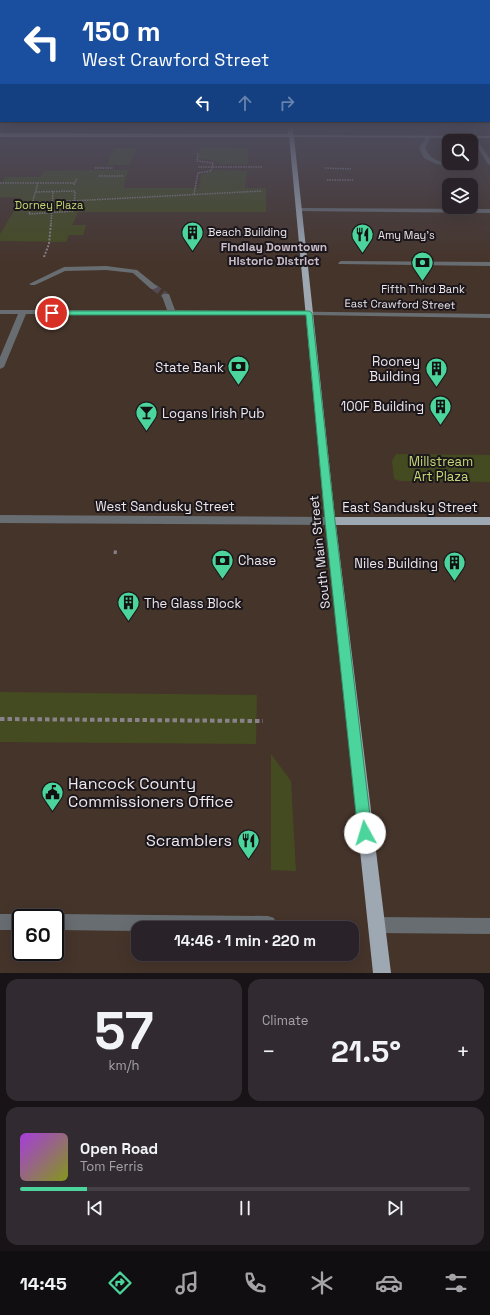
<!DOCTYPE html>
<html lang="en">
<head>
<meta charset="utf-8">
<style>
	body { margin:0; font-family:"Space Grotesk",sans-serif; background:#312a31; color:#f1f3f6; height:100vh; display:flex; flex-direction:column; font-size:15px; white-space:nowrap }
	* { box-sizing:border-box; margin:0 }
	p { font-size:13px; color:#a5a4a8 }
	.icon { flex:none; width:22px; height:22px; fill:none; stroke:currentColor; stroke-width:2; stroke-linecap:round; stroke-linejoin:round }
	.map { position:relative; height:973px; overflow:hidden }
	.sheet { display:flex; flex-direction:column; gap:6px; padding:6px; background:#171317; flex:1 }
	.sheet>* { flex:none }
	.hud { position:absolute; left:0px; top:0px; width:490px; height:122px; box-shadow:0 4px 16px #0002,0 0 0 1px #453f46; background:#1a4fa0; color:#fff; overflow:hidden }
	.controls { position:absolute; left:442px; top:134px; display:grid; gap:8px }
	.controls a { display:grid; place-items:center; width:36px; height:36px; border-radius:8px; background:#292229; box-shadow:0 4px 16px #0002,0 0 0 1px #453f46; font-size:20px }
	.speed { position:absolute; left:12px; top:909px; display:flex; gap:8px; font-size:20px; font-weight:700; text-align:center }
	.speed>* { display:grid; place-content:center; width:52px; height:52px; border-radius:50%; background:#292229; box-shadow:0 4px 16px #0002,0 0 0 1px #453f46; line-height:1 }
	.speed .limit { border:2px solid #111; border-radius:6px; background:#fff; color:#111 }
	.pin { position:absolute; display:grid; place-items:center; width:34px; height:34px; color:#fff; margin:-17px; border:2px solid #fff; border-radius:50%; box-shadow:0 1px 4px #0007 }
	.me { position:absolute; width:44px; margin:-22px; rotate:354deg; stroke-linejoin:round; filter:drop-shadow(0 0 3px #0008) }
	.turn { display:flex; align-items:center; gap:14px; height:84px; padding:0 16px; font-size:18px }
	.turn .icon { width:52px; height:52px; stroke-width:2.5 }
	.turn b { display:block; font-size:28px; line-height:34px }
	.lanes { display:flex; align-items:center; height:38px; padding:0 16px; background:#0003; justify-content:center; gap:20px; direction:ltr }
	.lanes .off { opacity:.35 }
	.big { font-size:30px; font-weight:600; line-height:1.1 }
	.sheet .tile { flex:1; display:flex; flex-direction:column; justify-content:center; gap:6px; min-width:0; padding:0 14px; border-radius:12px; background:#312a31 }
	.sheet .dial { align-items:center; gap:0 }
	.dial b { font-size:52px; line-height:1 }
	.song { display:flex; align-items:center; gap:12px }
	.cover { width:48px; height:48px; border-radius:6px; background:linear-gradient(135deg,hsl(280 70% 55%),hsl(70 70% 35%)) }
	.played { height:4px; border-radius:2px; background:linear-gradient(90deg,#4bd49b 15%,#453f46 15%) }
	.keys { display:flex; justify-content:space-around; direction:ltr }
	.heat { display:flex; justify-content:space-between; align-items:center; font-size:22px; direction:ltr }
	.sheet .tiles { flex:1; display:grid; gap:6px; grid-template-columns:1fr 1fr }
	.tile:last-child { grid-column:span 2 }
	.trip { position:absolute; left:131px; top:921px; width:228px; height:40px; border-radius:12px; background:#292229; box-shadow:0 4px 16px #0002,0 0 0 1px #453f46; font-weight:600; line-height:40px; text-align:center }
	.dock { display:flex; height:64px; justify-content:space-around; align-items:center; background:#100e10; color:#a5a4a8 }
	.dock .icon { width:28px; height:28px }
	.dock .active { color:#4bd49b }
	.dock b { font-size:18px; color:#f1f3f6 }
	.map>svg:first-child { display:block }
	.commercial { fill:#45342a; fill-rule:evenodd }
	.green { fill:#444b20 }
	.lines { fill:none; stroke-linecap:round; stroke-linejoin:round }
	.minor-tunnel { stroke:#524952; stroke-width:7; stroke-dasharray:7 3.5; stroke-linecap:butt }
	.path-far3 { stroke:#8a828a; stroke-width:1.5; stroke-dasharray:1.5 1; stroke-linecap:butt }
	.path-far2 { stroke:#8a828a; stroke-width:2; stroke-dasharray:2 1.5; stroke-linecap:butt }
	.path-far1 { stroke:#8a828a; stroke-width:3; stroke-dasharray:3.5 2.5; stroke-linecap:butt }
	.path { stroke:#8a828a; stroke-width:4; stroke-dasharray:4.5 3; stroke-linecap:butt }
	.minor { fill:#686d72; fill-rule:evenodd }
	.major { fill:#9ea8b3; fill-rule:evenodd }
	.highway { fill:#b4bfcc; fill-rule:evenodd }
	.route { fill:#4bd49b; stroke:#318a65 }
	.labels { text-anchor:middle; stroke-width:4; stroke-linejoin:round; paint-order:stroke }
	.far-park-label { font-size:11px; fill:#c6d775; stroke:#1c171b }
	.far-poi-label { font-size:11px; fill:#eee8ee; stroke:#1c171b; text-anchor:start }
	.far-street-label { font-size:11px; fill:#eee8ee; stroke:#1c171b }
	.far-neighbourhood-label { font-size:12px; font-weight:bold; fill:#cabdca; stroke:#1c171b }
	.poi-label { font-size:13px; fill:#eee8ee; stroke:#1c171b; text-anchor:end }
	.park-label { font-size:13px; fill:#c6d775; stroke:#1c171b }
	.street-label { font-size:13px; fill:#eee8ee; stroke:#1c171b }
	.near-poi-label { font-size:16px; fill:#eee8ee; stroke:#1c171b; text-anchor:start }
</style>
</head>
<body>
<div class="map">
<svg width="490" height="973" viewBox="0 0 490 973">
	<rect width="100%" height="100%" fill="#372d37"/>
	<path class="commercial" d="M0,127H490V973H0ZM449,141H471V163H449ZM449,185H471V207H449ZM21,918H55V952H21ZM138,928H352V954H138Z"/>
	<path class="green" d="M200,147L245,148L248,149V164H221L211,160L198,159Z
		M119,148H136L130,165H108L110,155L112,154L115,149Z
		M128,170L123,188H199L201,175L216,170L247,171L245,188H266V212H78L72,225H86L83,235H69L66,242L0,241V234L22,198L0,197V185L5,177H40L44,171Z
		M396,454L490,455V482L400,481L394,479L392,461Z
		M0,692L257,695L256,744L0,742Z
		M271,754L291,781L296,871L271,870Z"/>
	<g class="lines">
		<path class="minor-tunnel" d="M154,287L166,296"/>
		<path class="path-far3" d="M198,167H262
			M95,168H113
			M325,168L351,169
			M99,176H123
			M327,180H353
			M0,183H75
			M74,185L77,178
			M36,192L75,191L74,211L29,214L38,183
			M194,194L198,173L211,171L213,163L197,161L198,153
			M32,203L262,191
			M51,224L53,191"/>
		<path class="path-far2" d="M44,257L49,244L51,223"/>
		<path class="path-far1" d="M115,554L116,548"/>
		<path class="path" d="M0,719L263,721"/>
		<path class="minor" d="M471,127H476L477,130L475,137L490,159V165L488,164L471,137L473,130Z
			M427,136L431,137L425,148C432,164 449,163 465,167V169L436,164L424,158L419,148Z
			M298,208L490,209V213L296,211V209Z
			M341,261L490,262V266L339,264L338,263Z
			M106,266L137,270L158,287L154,289H151L133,273L106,270L65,271L35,285H31L29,284L64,267Z
			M163,294H169L175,310L490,314V318L309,315L26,314L4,367L0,369V357L18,314H0V310H167L162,296Z
			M0,515L330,517L334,518L335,521L334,524L330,525L0,523Z
			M0,914H21L27,918H21V930H0Z
			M55,914L268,916L274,918L276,924L275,928H138V931L55,930V918H49Z
			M376,917L490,918V934L376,933L370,931L368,925L370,919Z"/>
		<path class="major" d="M291,135L490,136V138L294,137L335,517H490V525H336L391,973H373L325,521L289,136Z"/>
		<path class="highway" d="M287,127H293V137H0V133L288,134Z"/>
	</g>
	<linearGradient id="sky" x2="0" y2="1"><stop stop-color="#1e191e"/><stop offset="0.48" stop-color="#4d4c5e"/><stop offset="1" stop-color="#4d4c5e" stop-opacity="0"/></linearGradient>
	<rect width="490" height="264" fill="url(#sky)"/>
	<path class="route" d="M50,311H309L312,313L335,521L372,833L370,837L365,839L360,837L358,833L325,521L306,315H52L49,313Z"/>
	<defs>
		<symbol id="building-pin" viewBox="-11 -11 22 30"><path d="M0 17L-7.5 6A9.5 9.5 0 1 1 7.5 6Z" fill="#4bd49b" stroke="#1c171b"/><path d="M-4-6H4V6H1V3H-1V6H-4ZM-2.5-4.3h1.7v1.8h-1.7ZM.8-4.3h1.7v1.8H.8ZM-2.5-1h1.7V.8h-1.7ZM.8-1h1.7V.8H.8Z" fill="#111"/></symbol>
		<symbol id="restaurant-pin" viewBox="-11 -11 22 30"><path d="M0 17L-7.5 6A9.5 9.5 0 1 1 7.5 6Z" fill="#4bd49b" stroke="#1c171b"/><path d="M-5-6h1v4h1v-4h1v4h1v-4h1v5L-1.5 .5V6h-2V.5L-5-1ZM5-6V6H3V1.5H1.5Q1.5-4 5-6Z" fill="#111"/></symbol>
		<symbol id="bank-pin" viewBox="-11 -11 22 30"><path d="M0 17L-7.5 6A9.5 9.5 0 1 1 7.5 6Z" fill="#4bd49b" stroke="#1c171b"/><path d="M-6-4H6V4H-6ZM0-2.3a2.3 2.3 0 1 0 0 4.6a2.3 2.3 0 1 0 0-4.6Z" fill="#111"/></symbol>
		<symbol id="bar-pin" viewBox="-11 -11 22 30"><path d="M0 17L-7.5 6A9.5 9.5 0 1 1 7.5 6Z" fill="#4bd49b" stroke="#1c171b"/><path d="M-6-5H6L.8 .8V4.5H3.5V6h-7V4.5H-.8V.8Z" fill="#111"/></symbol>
		<symbol id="civic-pin" viewBox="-11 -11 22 30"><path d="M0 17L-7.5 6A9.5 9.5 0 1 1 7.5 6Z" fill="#4bd49b" stroke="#1c171b"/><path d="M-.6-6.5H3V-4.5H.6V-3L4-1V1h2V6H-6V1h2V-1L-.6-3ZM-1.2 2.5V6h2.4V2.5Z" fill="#111"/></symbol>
	</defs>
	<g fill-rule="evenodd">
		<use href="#building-pin" x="180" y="220" width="25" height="34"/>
		<use href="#restaurant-pin" x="350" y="222" width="25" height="34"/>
		<use href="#bank-pin" x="410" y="250" width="25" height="34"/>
		<use href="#bank-pin" x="226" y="354" width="25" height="34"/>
		<use href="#building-pin" x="424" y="356" width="25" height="34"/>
		<use href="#building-pin" x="428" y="394" width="25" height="34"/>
		<use href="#bar-pin" x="134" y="400" width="25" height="34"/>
		<use href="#bank-pin" x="210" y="548" width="25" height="34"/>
		<use href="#building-pin" x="442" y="550" width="25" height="34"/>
		<use href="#building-pin" x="116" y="590" width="25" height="34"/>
		<use href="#civic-pin" x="40" y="780" width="25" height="34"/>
		<use href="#restaurant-pin" x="236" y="828" width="25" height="34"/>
	</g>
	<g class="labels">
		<g class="far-park-label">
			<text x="49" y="209">Dorney Plaza</text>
		</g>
		<g class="far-poi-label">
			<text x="208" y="236">Beach Building</text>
			<text x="378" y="239">Amy May's</text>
			<text x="423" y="293" text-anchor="middle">Fifth Third Bank</text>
		</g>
		<g class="far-street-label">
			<text transform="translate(400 304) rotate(1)" y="4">East Crawford Street</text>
		</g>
		<g class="far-neighbourhood-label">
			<text x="274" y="251">Findlay Downtown<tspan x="274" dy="14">Historic District</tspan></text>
		</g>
		<g class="poi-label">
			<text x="420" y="366">Rooney<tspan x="420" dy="15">Building</tspan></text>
			<text x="224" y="372">State Bank</text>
			<text x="424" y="411">100F Building</text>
			<text x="162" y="418" text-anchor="start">Logans Irish Pub</text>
			<text x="238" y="565" text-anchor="start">Chase</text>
			<text x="438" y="568">Niles Building</text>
			<text x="144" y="608" text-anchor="start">The Glass Block</text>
		</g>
		<g class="park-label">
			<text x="441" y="466">Millstream<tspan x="441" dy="15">Art Plaza</tspan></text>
		</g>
		<g class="street-label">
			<text x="165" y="511">West Sandusky Street</text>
			<text x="410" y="512">East Sandusky Street</text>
			<text transform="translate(319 552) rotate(-96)" y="5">South Main Street</text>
		</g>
		<g class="near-poi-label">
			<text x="68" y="789">Hancock County<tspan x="68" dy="18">Commissioners Office</tspan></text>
			<text x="232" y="846" text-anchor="end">Scramblers</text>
		</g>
	</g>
</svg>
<div class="controls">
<a><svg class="icon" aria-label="search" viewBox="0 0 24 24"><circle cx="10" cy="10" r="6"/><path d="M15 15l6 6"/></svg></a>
<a><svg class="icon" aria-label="layers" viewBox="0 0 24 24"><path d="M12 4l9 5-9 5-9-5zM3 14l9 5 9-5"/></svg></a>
</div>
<div class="speed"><div class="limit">60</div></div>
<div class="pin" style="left:52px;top:313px;background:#d93025"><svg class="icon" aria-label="arrive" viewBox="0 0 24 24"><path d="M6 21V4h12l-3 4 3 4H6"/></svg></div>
<svg class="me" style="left:365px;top:833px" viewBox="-20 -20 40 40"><circle r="19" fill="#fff"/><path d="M0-13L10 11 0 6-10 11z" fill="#4bd49b"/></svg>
<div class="trip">14:46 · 1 min · 220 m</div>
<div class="hud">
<div class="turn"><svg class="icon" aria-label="left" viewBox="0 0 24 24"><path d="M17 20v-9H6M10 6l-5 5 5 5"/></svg><div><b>150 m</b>West Crawford Street</div></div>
<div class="lanes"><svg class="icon" aria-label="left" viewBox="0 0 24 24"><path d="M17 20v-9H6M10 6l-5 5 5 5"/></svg><svg class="icon off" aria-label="ahead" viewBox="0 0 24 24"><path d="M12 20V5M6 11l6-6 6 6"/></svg><svg class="icon off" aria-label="right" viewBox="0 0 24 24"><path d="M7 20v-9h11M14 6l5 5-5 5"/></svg></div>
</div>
</div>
<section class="sheet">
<div class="tiles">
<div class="tile dial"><b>57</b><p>km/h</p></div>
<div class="tile"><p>Climate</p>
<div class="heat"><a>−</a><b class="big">21.5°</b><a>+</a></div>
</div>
<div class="tile">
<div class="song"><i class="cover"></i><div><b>Open Road</b><p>Tom Ferris</p></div></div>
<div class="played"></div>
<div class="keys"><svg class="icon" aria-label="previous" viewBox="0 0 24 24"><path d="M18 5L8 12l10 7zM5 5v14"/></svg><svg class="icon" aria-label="pause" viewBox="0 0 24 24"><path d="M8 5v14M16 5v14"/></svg><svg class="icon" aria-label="next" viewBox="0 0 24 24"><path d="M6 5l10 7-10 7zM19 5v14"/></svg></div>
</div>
</div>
</section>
<nav class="dock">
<b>14:45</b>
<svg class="icon active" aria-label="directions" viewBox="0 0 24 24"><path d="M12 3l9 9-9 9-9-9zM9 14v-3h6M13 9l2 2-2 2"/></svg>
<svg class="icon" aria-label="music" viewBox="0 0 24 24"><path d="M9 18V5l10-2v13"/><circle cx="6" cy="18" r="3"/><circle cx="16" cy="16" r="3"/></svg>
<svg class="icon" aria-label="phone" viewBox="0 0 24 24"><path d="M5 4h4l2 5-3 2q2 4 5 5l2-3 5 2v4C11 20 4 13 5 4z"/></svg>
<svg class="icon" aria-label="climate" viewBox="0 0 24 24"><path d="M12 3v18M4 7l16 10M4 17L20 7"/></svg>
<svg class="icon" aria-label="car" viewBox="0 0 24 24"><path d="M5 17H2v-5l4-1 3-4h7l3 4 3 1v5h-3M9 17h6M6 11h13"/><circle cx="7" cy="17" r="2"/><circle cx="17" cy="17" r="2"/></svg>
<svg class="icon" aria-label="filters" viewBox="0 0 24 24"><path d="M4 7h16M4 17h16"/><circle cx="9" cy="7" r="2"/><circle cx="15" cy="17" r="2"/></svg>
</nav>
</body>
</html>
